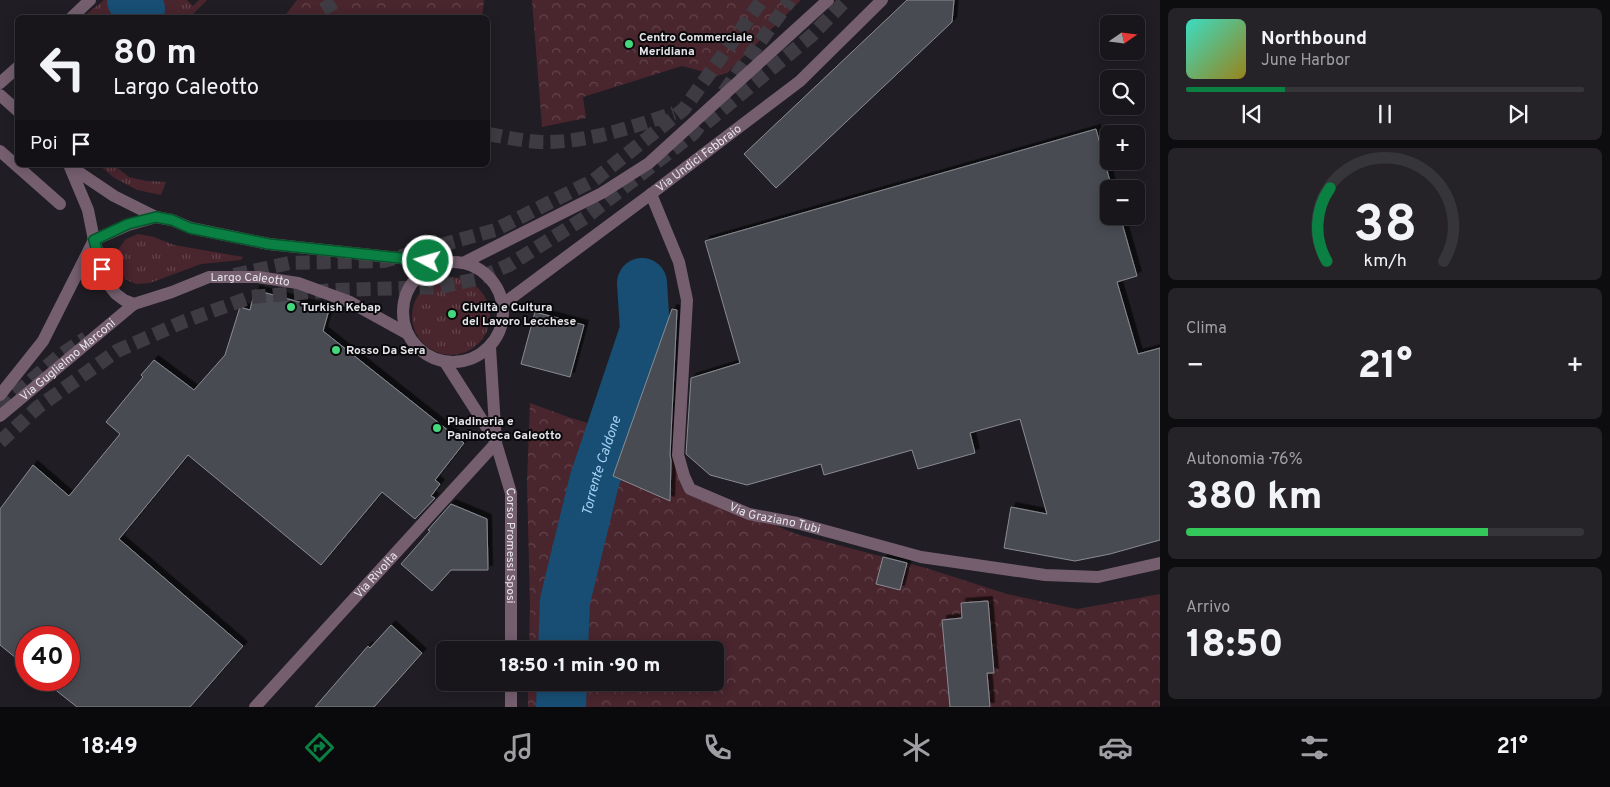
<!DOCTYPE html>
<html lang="it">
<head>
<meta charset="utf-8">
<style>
	body { margin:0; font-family:Overpass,sans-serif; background:#252328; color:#f1f3f6; height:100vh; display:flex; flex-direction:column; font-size:19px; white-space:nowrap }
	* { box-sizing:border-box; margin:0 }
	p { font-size:16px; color:#9f9fa3 }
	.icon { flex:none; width:28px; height:28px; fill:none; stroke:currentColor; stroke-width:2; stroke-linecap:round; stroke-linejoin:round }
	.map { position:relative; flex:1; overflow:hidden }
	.drawer { display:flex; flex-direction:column; gap:8px; padding:8px; background:#0d0c0f; width:450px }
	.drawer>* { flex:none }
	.guide { position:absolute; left:15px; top:15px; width:475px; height:152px; border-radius:8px; box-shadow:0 2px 12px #0003,0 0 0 1px #36353a; background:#18161b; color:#f1f3f6; overflow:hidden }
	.needle { width:32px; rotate:76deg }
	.buttons { position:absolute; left:1100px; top:15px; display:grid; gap:10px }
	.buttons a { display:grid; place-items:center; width:45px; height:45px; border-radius:8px; background:#18161b; box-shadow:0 2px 12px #0003,0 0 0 1px #36353a; font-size:25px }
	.speed { position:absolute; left:15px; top:626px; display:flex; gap:10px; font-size:25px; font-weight:700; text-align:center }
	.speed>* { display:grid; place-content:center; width:65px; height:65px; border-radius:50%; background:#18161b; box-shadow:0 2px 12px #0003,0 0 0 1px #36353a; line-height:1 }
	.speed .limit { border:8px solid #d22; background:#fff; color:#111 }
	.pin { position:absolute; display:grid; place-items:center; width:42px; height:42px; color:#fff; margin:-21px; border-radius:10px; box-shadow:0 2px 8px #0006 }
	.me { position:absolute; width:55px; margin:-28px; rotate:276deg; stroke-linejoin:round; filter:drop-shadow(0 0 4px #0008) }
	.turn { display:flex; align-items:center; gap:18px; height:105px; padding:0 15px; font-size:22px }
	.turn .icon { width:65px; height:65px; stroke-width:2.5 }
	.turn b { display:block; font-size:35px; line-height:42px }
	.then { display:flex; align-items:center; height:48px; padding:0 15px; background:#0003; gap:10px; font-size:19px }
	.big { font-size:38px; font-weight:800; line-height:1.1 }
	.drawer .widget { flex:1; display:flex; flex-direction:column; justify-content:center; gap:8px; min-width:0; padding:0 18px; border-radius:8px; background:#252328 }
	.drawer .dial { align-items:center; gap:0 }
	.dial svg { height:130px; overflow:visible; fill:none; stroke:#36353a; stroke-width:7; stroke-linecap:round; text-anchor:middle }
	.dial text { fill:#f1f3f6; stroke:none }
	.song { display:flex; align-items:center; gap:15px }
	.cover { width:60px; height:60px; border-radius:8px; background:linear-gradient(135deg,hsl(170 70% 55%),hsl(50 70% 35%)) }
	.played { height:5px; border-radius:2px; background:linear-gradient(90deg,#0b8043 25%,#36353a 25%) }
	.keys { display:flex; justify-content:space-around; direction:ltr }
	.heat { display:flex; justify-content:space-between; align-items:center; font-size:28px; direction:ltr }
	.charge { height:8px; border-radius:4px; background:linear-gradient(90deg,#34c759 76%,#36353a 0) }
	.trip { position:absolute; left:436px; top:641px; width:288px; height:50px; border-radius:8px; background:#18161b; box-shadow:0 2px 12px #0003,0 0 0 1px #36353a; font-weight:800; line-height:50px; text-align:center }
	.dock { display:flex; height:80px; justify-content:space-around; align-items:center; background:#0a090b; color:#9f9fa3 }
	.dock .icon { width:35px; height:35px }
	.dock .selected { color:#0b8043 }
	.dock b { font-size:22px; color:#f1f3f6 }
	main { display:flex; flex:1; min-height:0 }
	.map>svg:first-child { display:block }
	.grass { fill:url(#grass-tufts) }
	.park { fill:url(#park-crowns) }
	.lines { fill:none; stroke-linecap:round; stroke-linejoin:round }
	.river { stroke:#184e73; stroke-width:50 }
	.building { fill:#494b52; stroke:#898b92; filter:url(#shadow) }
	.trunk-tunnel { stroke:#3e3c42; stroke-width:14; stroke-dasharray:14 7; stroke-linecap:butt }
	.pedestrian { stroke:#755f6f; stroke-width:12 }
	.minor { stroke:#755f6f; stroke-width:12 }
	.tertiary { stroke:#755f6f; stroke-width:12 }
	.route-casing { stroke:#07532c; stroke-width:12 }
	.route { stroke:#0b8043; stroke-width:9 }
	.poi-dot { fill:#44d77b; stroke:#09080b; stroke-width:2 }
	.labels { text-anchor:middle; stroke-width:4; stroke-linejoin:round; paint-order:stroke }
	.poi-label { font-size:12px; font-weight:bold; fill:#e6e5e9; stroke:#09080b; text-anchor:start }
	.street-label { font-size:12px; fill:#e6e5e9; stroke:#09080b }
	.water-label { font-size:14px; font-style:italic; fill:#a3cff3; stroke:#09080b }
</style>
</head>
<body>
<main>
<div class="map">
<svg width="1160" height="707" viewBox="0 0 1160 707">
	<defs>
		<pattern id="grass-tufts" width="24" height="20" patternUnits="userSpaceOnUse" patternTransform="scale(1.25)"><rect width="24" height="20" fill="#49252e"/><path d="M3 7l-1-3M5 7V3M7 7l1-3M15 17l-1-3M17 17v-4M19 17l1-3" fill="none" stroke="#63444c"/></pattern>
		<pattern id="park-crowns" width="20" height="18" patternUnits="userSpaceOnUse" patternTransform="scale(1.25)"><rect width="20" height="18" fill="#49252e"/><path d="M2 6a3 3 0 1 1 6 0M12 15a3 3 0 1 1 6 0" fill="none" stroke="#63444c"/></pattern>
		<filter id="shadow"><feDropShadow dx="4.5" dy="-4.5" stdDeviation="0" flood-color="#0009"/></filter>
	</defs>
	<rect width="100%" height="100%" fill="#201e24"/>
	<path class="grass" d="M104,0H118L135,17H83Z
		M157,0H187L193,6L199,0H207L190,17H146Z
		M99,165H114L129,177L146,181L166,182L161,195L137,190L113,177Z
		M138,234L154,237L174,245L243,257L241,260L201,264L150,283L136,284L125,279L119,267L118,256L119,248L126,239Z
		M412 316a39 39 0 1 1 78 0a39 39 0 1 1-78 0Z"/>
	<path class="park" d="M297,0H484L482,17H284Z
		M532,0H801L727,73L714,77L701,71L682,66L583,97L586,118L542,127Z
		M530,403L571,418L611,430L626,438L681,457L690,489L796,534L926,568L1007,594L1077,609L1160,594V707H528V683L715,682V650H529L530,605L527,482Z"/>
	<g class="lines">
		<g class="river">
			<path d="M132,0L140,9"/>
			<path id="s1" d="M563,650L565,601L594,482L645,330L642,283"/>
			<path d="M561,707L562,682"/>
		</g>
	</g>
	<path class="building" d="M907,0H954L952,22L776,188L744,154Z
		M1096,129L1112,189H1109V216H1120L1137,276L1117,282L1138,354L1160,348V540L1110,554L1075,561L1004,548L1011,507L1047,514L1020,419L970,433L975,453L918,469L912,450L824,475L821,464L747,485L710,475L686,454L691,378L740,363L705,241Z
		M255,290L329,310L323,331L464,443L435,480L440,484L431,496L435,498L415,519L382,492L321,565L188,455L119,539L243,646L190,707H77L43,680H69V638H26V666L0,645V509L33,465L69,496L120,434L106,422L143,377L141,375L154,360L194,390L225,355L240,307L250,310Z
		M672,309L677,310L670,455L671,461L670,501L613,476Z
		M535,312L584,325L570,377L521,364Z
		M451,504L487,519L488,570H451L432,591L401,564L430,531L428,530Z
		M883,557L907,563L900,590L876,584Z
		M988,601L994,673H987L990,707H950L942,620L962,618L961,603Z
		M391,625L422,653L374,707H315L368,646L370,648Z"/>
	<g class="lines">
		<path class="trunk-tunnel" d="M325,0L336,18
			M724,92L790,0
			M706,123L811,36L846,0
			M488,134C505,137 523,141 541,142C586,143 633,127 674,113
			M234,275L289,263L384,261L495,230L594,180L684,109L762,0
			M0,408L59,356L86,338
			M0,442L38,407L117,351L185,321L251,297L335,290L440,287L477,279L509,265L586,217L694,133L710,111"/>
		<path class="pedestrian" d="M0,151L60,204"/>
		<g class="minor">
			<path d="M71,18L90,0"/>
			<path d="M0,83L18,67"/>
			<path id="s2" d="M651,194L679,262L687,300L678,455L684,476L690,489L749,514L797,523L921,557L1045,575L1098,577L1160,563"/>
			<path id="s3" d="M255,707L496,443"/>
		</g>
		<g class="tertiary">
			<path d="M0,95L18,111"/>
			<path id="s4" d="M70,167L88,210L94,240L108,284L116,294L124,300L134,304L172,292L209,277H258L298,283L350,302L408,334"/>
			<path d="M71,167L114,196L156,217"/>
			<path d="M94,240L128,225L156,217L172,220L191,228L269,244L446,263"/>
			<circle cx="453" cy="312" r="50"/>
			<path d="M463,263L602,193L649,163L828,0"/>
			<path id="s5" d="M503,304L651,194L800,81L882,0"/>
			<path id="s6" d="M490,347L496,443L511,493V650"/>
			<path d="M445,362L496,442"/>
			<path d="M0,395L43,341L94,240"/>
			<path id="s7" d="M0,416L134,304"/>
			<path d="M511,707V682"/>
		</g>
	</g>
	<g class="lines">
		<defs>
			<path id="route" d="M102,269L94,240L128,224L156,217L172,220L190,228L269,244L428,261"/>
		</defs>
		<use href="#route" class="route-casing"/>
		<use href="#route" class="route"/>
	</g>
	<g class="poi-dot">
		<circle cx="629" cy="44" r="5"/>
		<circle cx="291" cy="307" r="5"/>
		<circle cx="452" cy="314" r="5"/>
		<circle cx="336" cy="350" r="5"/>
		<circle cx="437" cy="428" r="5"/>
	</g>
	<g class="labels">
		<g class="poi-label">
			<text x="639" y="41">Centro Commerciale<tspan x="639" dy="14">Meridiana</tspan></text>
			<text x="301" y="311">Turkish Kebap</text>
			<text x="462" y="311">Civiltà e Cultura<tspan x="462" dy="14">del Lavoro Lecchese</tspan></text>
			<text x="346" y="354">Rosso Da Sera</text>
			<text x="447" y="425">Piadineria e<tspan x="447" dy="14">Paninoteca Galeotto</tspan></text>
		</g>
		<g class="street-label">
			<text dy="4" stroke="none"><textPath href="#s5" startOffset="244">Via Undici Febbraio</textPath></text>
			<text dy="4" stroke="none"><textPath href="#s4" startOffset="278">Largo Caleotto</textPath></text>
			<text dy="4" stroke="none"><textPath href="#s7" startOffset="88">Via Guglielmo Marconi</textPath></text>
			<text dy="4" stroke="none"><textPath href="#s2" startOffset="394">Via Graziano Tubi</textPath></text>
			<text dy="4" stroke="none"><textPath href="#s6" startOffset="201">Corso Promessi Sposi</textPath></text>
			<text dy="4" stroke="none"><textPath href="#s3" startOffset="179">Via Rivolta</textPath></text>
		</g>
		<g class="water-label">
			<text dy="5" stroke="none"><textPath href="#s1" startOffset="189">Torrente Caldone</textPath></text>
		</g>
	</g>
</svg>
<div class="buttons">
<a><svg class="needle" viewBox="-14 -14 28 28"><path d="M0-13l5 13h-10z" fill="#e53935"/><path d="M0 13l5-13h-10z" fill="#9f9fa3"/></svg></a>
<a><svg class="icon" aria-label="search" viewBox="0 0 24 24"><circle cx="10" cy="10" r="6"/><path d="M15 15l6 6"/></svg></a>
<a>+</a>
<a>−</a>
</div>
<div class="speed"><div class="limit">40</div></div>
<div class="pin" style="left:102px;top:269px;background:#d93025"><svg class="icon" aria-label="arrive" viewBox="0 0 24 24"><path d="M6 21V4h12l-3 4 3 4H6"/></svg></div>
<svg class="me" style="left:428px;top:261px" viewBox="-20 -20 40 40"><circle r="17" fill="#0b8043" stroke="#fff" stroke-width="3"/><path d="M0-11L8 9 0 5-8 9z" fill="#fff"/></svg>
<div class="trip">18:50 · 1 min · 90 m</div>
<div class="guide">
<div class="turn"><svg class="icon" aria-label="left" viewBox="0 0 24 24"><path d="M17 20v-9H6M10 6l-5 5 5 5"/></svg><div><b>80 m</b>Largo Caleotto</div></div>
<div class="then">Poi<svg class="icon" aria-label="arrive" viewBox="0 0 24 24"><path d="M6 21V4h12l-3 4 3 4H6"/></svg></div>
</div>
</div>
<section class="drawer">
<div class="widget">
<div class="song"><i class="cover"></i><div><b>Northbound</b><p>June Harbor</p></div></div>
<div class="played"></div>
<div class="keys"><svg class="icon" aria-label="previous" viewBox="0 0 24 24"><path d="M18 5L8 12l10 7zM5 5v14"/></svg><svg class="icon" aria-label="pause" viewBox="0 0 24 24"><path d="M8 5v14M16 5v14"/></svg><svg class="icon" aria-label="next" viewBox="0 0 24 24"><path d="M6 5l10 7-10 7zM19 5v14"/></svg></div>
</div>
<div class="widget dial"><svg viewBox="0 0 100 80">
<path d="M14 69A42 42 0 1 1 86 69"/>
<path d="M14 69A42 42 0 0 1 16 24" stroke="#0b8043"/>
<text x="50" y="56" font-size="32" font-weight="700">38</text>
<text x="50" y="72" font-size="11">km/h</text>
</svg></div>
<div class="widget"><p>Clima</p>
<div class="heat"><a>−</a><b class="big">21°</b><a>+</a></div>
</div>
<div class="widget"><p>Autonomia · 76%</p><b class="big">380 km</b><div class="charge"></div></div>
<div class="widget"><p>Arrivo</p><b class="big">18:50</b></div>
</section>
</main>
<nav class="dock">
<b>18:49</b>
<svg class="icon selected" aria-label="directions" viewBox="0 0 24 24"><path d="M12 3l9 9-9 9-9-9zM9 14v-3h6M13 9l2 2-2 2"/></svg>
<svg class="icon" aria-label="music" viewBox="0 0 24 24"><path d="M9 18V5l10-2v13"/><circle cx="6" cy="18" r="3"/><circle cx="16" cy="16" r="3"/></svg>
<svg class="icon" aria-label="phone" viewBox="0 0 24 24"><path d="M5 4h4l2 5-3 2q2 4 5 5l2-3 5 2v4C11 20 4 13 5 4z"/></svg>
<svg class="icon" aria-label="climate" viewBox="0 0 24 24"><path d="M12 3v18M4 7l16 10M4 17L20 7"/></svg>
<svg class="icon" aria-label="car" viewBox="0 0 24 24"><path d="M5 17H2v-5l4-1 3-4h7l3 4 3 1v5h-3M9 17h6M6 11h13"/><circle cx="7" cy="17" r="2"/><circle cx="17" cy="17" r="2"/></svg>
<svg class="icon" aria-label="filters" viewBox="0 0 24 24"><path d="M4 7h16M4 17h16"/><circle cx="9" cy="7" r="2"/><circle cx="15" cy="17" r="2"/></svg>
<b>21°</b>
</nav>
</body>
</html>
